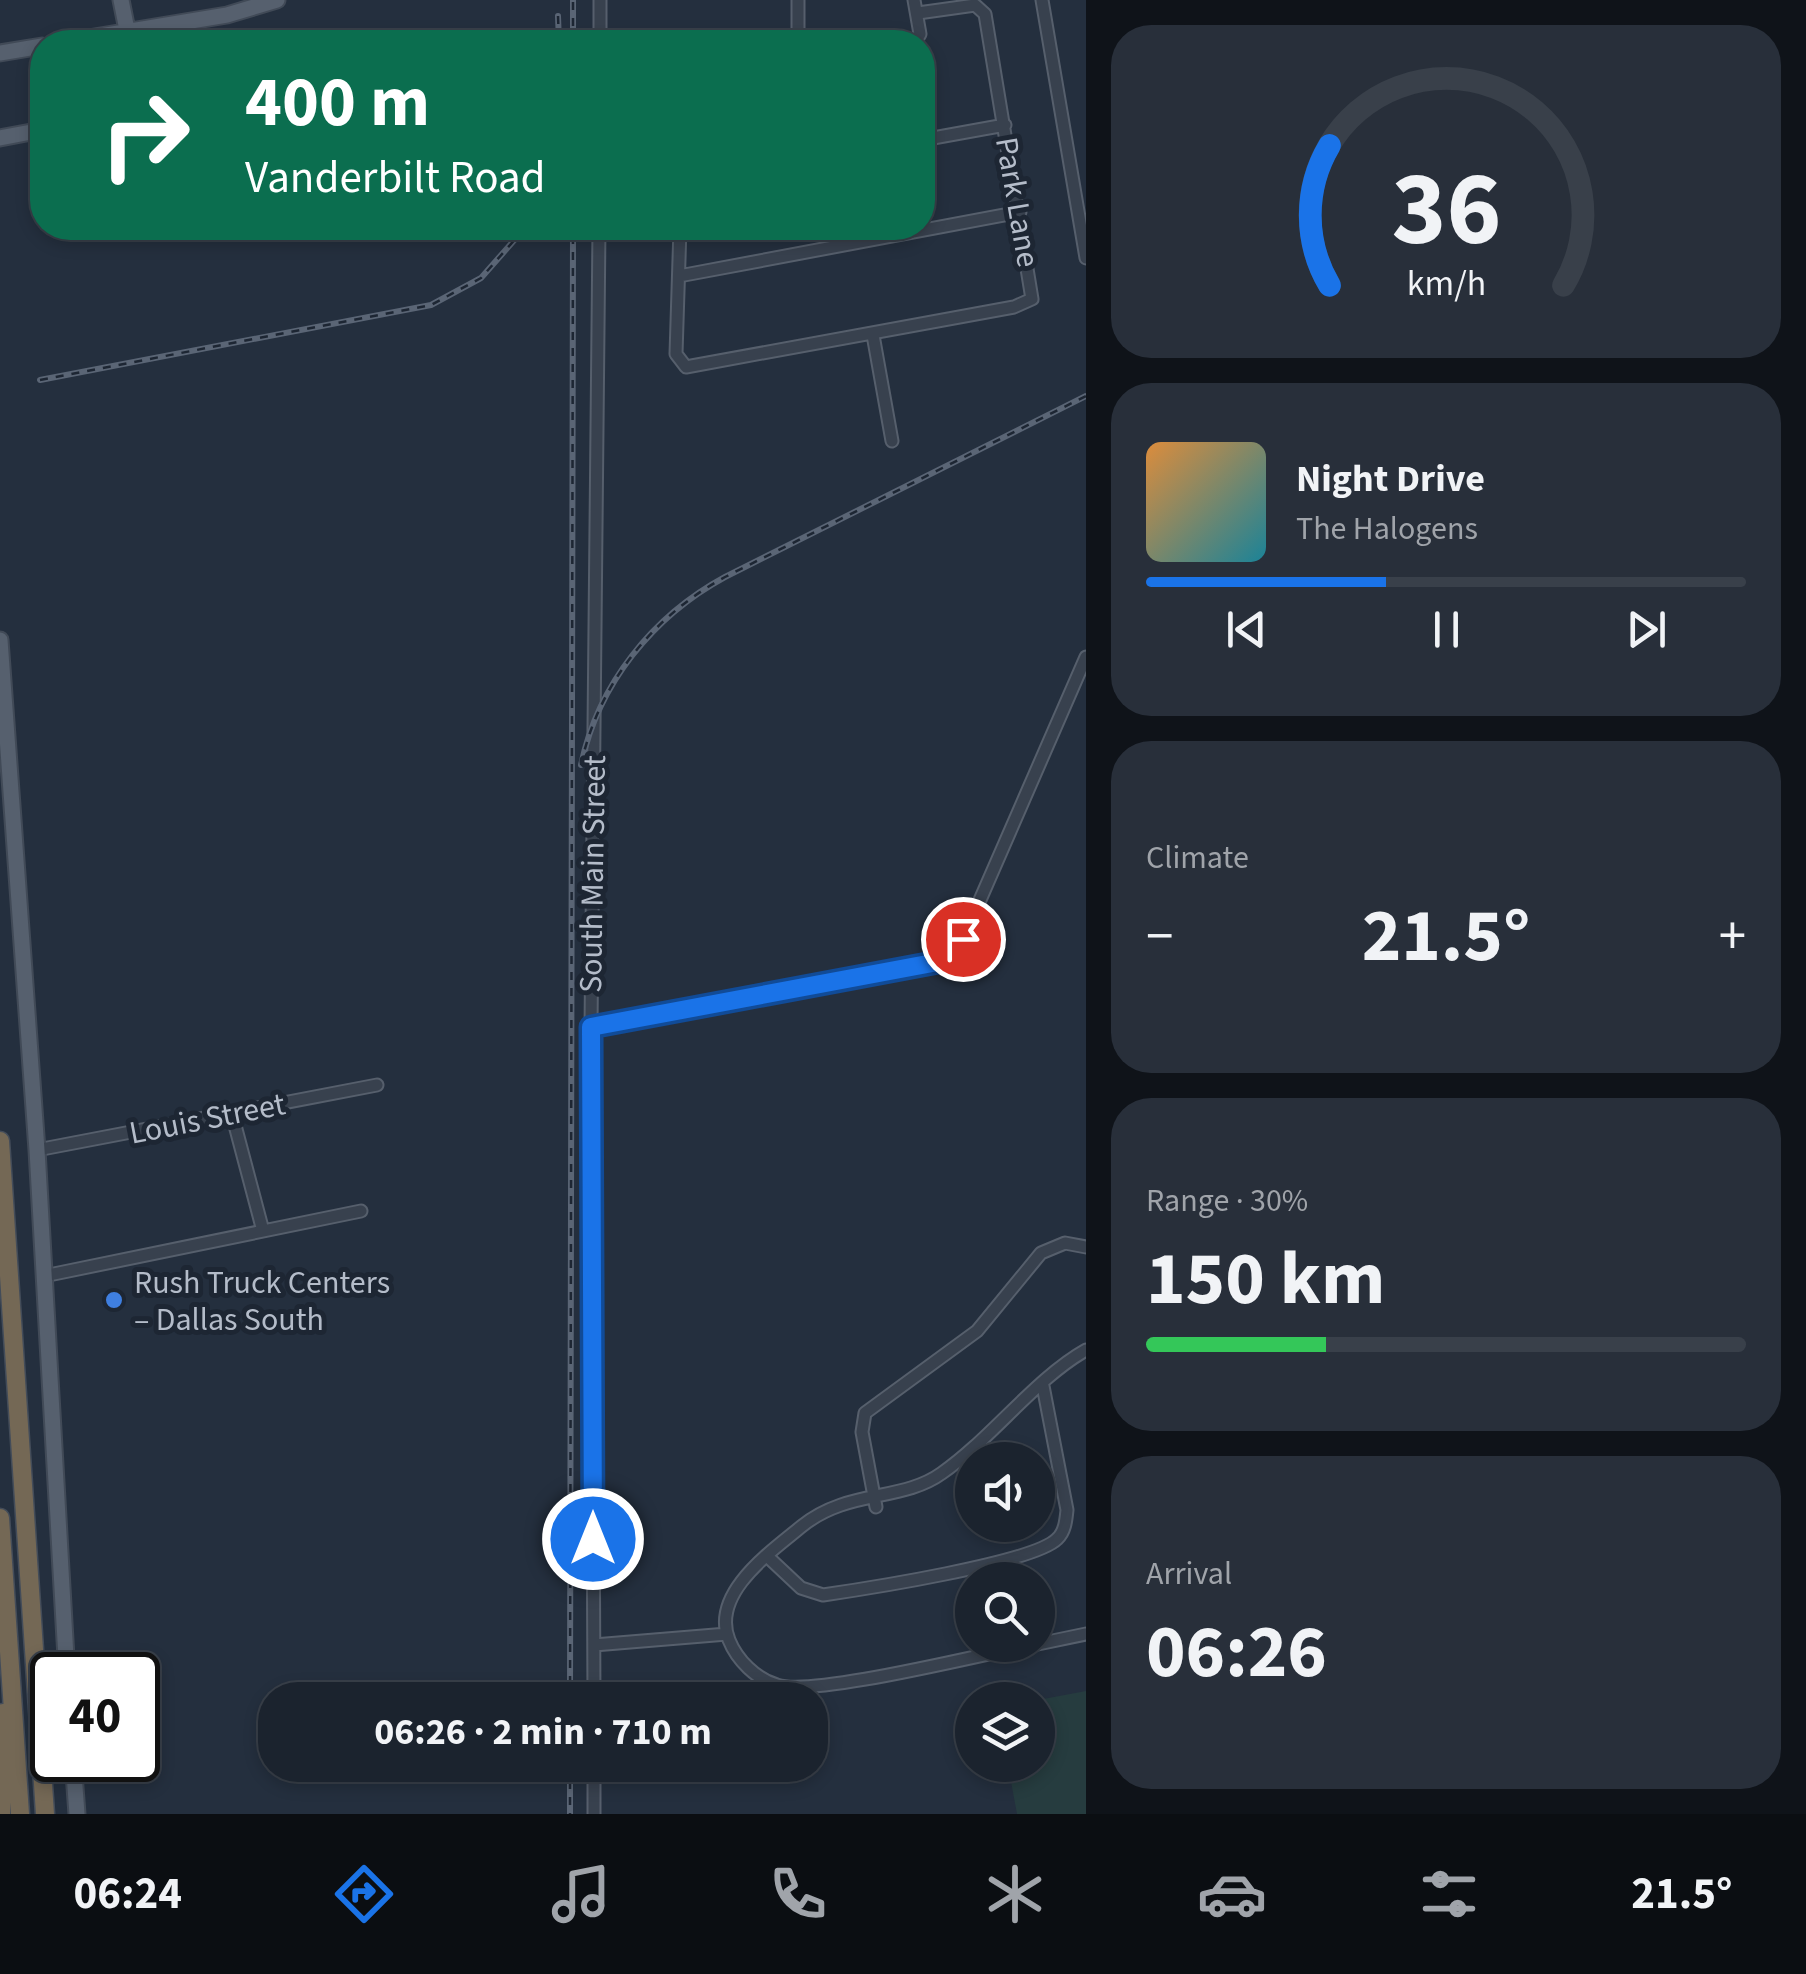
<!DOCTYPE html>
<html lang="en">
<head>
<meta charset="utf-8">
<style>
	body { margin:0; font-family:"Source Sans 3",sans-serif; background:#282f3a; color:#f1f3f6; height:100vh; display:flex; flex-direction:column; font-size:38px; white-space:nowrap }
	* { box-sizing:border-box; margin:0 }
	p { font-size:32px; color:#a0a4aa }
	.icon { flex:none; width:55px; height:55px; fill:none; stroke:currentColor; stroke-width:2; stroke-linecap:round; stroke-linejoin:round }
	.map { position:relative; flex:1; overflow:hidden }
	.details { display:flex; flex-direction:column; gap:25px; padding:25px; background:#0f1319; width:720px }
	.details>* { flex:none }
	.hud { position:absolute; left:30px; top:30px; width:905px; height:210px; border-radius:40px; box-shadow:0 5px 15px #0003,0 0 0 2px #39404a; background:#0b6e4f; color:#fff; overflow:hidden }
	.buttons { position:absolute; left:955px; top:1442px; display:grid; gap:20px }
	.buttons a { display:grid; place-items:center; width:100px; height:100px; border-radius:50%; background:#1b232e; box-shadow:0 5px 15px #0003,0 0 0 2px #39404a; font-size:50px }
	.speed { position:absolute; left:30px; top:1652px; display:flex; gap:20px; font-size:50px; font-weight:700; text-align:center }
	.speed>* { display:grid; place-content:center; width:130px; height:130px; border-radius:50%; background:#1b232e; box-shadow:0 5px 15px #0003,0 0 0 2px #39404a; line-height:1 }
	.speed .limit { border:5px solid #111; border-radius:15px; background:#fff; color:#111 }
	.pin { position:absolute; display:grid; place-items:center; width:85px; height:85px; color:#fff; margin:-42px; border:5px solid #fff; border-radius:50%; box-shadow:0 2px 10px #0007 }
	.me { position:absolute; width:110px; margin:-55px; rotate:0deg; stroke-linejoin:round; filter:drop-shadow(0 0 8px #0008) }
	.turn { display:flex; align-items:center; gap:35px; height:210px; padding:0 50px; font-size:45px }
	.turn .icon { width:130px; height:130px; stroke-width:2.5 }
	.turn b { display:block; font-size:70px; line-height:85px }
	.big { font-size:75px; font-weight:700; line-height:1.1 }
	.details .widget { flex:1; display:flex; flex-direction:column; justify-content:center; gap:15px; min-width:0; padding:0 35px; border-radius:40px; background:#282f3a }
	.details .dial { align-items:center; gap:0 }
	.dial svg { height:260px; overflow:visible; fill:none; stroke:#39404a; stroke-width:7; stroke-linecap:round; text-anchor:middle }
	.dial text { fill:#f1f3f6; stroke:none }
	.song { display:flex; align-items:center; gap:30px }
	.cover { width:120px; height:120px; border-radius:15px; background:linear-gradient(135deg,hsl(30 70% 55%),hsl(190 70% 35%)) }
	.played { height:10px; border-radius:5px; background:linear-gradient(90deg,#1a73e8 40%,#39404a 40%) }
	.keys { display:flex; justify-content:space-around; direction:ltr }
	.heat { display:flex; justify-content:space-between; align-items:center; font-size:55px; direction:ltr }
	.charge { height:15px; border-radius:8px; background:linear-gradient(90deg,#34c759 30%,#39404a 0) }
	.trip { position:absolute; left:258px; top:1682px; width:570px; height:100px; border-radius:40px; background:#1b232e; box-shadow:0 5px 15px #0003,0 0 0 2px #39404a; font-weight:700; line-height:100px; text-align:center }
	.dock { display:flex; height:160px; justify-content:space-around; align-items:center; background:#0b0e12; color:#a0a4aa }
	.dock .icon { width:70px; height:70px }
	.dock .on { color:#1a73e8 }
	.dock b { font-size:45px; color:#f1f3f6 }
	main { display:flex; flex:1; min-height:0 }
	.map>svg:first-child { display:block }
	.green { fill:#263c3f }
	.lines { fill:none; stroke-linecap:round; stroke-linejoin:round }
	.minor-casing { stroke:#565f6c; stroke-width:15 }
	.major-casing { stroke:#414a57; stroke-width:19 }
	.highway-casing { stroke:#434c59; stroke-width:21 }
	.minor { stroke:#38414e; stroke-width:11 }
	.major { stroke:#56606e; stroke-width:15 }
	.highway { stroke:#746855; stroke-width:18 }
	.rail-casing { stroke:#5a6575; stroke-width:6 }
	.rail { stroke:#1d2633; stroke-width:2.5; stroke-dasharray:8; stroke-linecap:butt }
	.route-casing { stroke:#114b97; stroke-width:25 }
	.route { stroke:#1a73e8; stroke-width:18 }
	.shop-dot { fill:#3f7fe0; stroke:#1d2633; stroke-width:4 }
	.labels { text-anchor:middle; stroke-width:10; stroke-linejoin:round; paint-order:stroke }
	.street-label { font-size:32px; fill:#b4bcc9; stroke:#1d2633 }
	.poi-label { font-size:32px; fill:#b4bcc9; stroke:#1d2633; text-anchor:start }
</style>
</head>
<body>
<main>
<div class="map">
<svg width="1086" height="1814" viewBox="0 0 1086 1814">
	<rect width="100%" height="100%" fill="#242f3e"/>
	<path class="green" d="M1086,1691V1814H1017L1008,1765H1038V1700Z"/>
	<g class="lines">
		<defs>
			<path id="minor" d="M914,0L920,34L915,42
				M1042,0L1086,258
				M600,42V0
				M798,42V0
				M922,140L1005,125
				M680,228L676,354L686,367L1014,307L1032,299L985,14L975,5L918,13
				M679,276L1020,212
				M873,335L892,441
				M591,1027L938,962L963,939L1086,657
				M232,1114L263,1231
				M37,1150L377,1085
				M44,1276L361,1211
				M876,1507L862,1432L865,1413L977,1331L1041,1253L1065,1243L1086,1247
				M768,1557L801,1588L823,1595C864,1589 1033,1563 1057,1539C1065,1532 1066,1520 1067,1510L1043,1386
				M1038,1644L1086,1634
				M594,1645L727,1634
				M1031,1645C983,1654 813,1697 777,1685C756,1679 737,1660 729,1640C710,1593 772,1551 802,1526C848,1489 902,1502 942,1473C991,1439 1036,1378 1086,1350
				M594,1700L591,1027L599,228
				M594,1814V1765"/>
			<path id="major" d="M121,0L129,40
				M64,42L227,15L277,0
				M0,53L42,46
				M0,138L42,130
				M0,640L37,1150L67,1675
				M73,1760L77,1814"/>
			<path id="highway" d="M0,1141L45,1814
				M0,1518L20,1814
				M1,1814L3,1713"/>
		</defs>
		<use href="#minor" class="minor-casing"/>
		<use href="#major" class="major-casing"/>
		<use href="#highway" class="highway-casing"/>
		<use href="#minor" class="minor"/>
		<use href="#major" class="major"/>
		<use href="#highway" class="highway"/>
		<defs>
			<path id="rail" d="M558,16L559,42
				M573,42V0
				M40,380L431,305L481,278L525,228
				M581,765C598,684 653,616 725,577L1086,396
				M570,1700L573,228
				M570,1765V1814"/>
		</defs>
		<use href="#rail" class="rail-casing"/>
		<use href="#rail" class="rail"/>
	</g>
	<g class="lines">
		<defs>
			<path id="route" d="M593,1539L591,1027L938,962L963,939"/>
		</defs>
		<use href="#route" class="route-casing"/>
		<use href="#route" class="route"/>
	</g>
	<circle class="shop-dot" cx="114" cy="1300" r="10"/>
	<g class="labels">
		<g class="street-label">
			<text transform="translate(1018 202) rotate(80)" y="11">Park Lane</text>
			<text transform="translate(592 874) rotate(-89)" y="11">South Main Street</text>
			<text transform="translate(207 1118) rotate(-11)" y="11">Louis Street</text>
		</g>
		<g class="poi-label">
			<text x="134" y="1293">Rush Truck Centers<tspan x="134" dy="37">– Dallas South</tspan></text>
		</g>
	</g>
</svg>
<div class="buttons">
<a><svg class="icon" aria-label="sound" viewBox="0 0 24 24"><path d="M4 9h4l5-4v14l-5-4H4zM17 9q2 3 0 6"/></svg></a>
<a><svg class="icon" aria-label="search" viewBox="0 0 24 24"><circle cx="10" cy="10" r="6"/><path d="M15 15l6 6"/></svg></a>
<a><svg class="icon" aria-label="layers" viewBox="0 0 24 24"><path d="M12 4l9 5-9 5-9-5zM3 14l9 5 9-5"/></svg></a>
</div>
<div class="speed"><div class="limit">40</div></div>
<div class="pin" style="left:963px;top:939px;background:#d93025"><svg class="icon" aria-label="arrive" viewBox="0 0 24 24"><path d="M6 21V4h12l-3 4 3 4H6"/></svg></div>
<svg class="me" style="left:593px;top:1539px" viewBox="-20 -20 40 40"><circle r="17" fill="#1a73e8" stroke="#fff" stroke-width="3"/><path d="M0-11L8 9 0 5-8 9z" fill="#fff"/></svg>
<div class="trip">06:26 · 2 min · 710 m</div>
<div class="hud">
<div class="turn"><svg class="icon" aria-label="right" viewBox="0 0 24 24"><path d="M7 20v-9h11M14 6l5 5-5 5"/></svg><div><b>400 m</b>Vanderbilt Road</div></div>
</div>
</div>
<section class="details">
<div class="widget dial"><svg viewBox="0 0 100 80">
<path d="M14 69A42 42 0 1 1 86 69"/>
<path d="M14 69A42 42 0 0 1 14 26" stroke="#1a73e8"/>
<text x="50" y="56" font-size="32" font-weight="700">36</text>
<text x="50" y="72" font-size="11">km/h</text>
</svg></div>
<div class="widget">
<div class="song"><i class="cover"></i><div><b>Night Drive</b><p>The Halogens</p></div></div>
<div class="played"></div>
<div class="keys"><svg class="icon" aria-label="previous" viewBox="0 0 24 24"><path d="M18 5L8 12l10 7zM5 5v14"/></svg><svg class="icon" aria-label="pause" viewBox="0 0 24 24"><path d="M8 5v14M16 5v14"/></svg><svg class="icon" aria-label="next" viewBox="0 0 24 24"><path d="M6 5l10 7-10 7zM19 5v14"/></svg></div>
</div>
<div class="widget"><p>Climate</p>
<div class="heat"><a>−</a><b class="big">21.5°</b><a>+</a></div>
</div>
<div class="widget"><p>Range · 30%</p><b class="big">150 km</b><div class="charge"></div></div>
<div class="widget"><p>Arrival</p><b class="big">06:26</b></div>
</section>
</main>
<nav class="dock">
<b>06:24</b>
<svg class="icon on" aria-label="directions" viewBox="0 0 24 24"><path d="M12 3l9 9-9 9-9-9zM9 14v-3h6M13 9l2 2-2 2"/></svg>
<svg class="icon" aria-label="music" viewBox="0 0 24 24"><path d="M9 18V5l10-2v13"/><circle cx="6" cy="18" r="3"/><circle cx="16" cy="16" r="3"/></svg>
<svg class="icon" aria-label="phone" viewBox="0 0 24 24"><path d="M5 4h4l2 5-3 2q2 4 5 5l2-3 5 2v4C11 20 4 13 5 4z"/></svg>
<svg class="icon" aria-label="climate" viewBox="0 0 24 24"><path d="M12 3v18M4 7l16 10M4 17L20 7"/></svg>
<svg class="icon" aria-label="car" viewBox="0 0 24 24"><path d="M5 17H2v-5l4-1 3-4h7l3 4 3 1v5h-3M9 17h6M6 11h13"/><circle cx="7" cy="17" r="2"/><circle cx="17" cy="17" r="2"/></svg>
<svg class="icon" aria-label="filters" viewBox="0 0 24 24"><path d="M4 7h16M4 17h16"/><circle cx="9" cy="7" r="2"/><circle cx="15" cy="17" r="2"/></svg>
<b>21.5°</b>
</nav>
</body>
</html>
